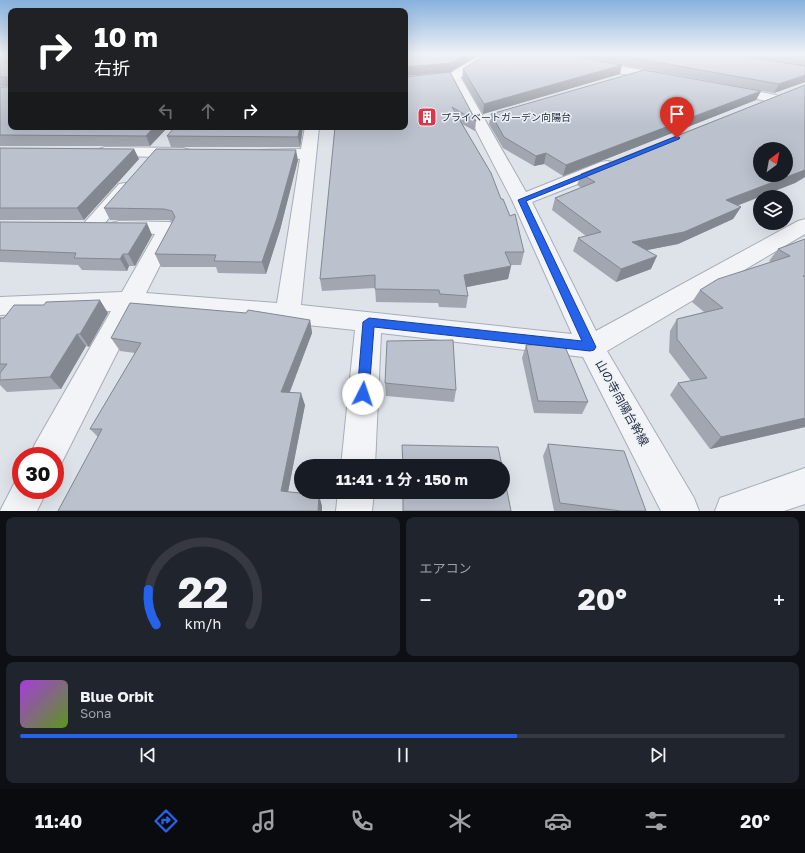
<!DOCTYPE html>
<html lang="ja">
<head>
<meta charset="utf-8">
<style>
	body { margin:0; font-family:"Golos Text","Noto Sans JP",sans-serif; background:#20242c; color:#f1f3f6; height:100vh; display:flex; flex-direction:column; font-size:15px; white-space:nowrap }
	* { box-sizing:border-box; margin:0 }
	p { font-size:13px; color:#9ea1a6 }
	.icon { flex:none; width:22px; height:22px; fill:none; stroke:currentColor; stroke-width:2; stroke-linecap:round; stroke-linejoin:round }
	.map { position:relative; height:511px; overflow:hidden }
	.side { display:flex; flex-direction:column; gap:6px; padding:6px; background:#0d0f14; flex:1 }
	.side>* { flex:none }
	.hud { position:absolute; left:8px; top:8px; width:400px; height:122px; border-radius:8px; box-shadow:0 4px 16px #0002; background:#202124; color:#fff; overflow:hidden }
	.needle { width:26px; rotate:32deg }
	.fabs { position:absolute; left:753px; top:142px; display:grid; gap:8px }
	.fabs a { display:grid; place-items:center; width:40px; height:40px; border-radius:50%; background:#171b24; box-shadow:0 4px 16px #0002; font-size:20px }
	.speed { position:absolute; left:12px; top:447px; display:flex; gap:8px; font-size:20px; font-weight:700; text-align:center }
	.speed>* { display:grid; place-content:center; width:52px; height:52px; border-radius:50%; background:#171b24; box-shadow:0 4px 16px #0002; line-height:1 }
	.speed .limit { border:6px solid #d22; background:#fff; color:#111 }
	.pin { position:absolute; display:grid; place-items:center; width:34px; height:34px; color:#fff; margin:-41px -17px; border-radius:50% 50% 50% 0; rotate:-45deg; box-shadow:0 0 4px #0007 }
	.pin .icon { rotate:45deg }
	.me { position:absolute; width:44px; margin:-22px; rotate:4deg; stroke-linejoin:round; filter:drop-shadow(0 0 3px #0008) }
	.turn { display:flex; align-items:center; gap:14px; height:84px; padding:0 20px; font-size:18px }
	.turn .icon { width:52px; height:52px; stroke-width:2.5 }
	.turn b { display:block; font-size:28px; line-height:34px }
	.lanes { display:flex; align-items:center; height:38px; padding:0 20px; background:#0003; justify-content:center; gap:20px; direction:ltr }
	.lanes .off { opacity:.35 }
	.big { font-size:30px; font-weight:700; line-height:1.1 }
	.side .widget { flex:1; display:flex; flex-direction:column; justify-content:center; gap:6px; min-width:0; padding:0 14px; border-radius:8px; background:#20242c }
	.side .dial { align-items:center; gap:0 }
	.dial svg { height:104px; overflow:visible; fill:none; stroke:#363941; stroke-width:7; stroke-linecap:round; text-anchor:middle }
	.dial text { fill:#f1f3f6; stroke:none }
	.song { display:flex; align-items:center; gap:12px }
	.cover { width:48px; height:48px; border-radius:6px; background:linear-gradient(135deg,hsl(280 70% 55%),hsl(90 70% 35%)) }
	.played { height:4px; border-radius:2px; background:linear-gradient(90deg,#2563eb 65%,#363941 65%) }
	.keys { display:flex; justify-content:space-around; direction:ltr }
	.heat { display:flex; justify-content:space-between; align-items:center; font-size:22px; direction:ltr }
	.side .tiles { flex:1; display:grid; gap:6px; grid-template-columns:1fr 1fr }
	.widget:last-child { grid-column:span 2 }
	.trip { position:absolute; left:294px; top:459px; width:216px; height:40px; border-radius:20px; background:#171b24; box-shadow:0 4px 16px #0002; font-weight:700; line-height:40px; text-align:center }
	.tabs { display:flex; height:64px; justify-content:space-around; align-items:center; background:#090b0e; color:#9ea1a6 }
	.tabs .icon { width:28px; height:28px }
	.tabs .on { color:#2563eb }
	.tabs b { font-size:18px; color:#f1f3f6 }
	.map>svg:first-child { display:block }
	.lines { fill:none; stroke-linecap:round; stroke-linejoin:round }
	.street-casing { stroke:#a7adb8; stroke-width:2 }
	.street { fill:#f2f4f7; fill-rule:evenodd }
	.secondary { fill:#fff; fill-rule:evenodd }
	.wall { fill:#a1a6b0 }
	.shaded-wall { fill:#838790 }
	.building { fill:#bbc1cd; stroke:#838790; fill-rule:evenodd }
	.route { fill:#2563eb; stroke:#184099 }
	.labels { text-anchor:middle; stroke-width:3; stroke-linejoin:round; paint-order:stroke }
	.far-poi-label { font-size:10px; fill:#262f42; stroke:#eef2f7; text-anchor:start }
	.street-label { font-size:12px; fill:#262f42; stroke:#eef2f7 }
</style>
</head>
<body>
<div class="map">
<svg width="805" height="511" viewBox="0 0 805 511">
	<rect width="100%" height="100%" fill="#dee3ea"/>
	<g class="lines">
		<defs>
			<path id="street" d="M531,54H554L664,74L670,78L664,82L536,57Z
				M454,72L460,76L526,192L601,162L607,161L613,162L615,166L613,170L532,202L596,331L798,221L805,219V234L607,351L694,498L699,511H661L583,357L381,333L375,466H341L355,330L288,323L138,311L59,468L55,469V456H30L35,444L111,311L0,315V297L122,292L155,234L112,231L109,227L112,223L119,221L169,222L176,224L179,228L146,293L277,303L300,159L261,156L259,153L261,150L301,149L305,127H319L301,305L572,334L512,200L448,76Z
				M730,86L776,95L783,99L776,103L726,93L724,90L726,87Z
				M105,147L183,148L189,150L191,153L189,156L183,158L99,155L97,152L99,149Z
				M125,183L131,184L134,188L99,230L92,232L85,230L82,226L85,222L119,184Z
				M805,468V504L784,511H715L720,498Z
				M21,476V490H47L37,511H0L17,478Z
				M338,492H374L372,511H336Z"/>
		</defs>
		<use href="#street" class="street-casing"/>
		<use href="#street" class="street"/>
		<path class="secondary" d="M484,54H497L458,79L405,85V77L451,73Z"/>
	</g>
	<path class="wall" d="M0,54H11V127H168L150,146H0V87H7V86H0Z
		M563,54H805V82L774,93Z
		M463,69L620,74L483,114L462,78Z
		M405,77L476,121L475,131L462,124L501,199L524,252L521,265H510L511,266L508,279L466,287L468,296L466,308L439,307L438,303L376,302L375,288L322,291L320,279Z
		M805,85V177L795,183L737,206L741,207L733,219L678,244L647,250L651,269L616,282L573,251L578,238L586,236L552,210L555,198L582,188L577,185L581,174Z
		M761,91L756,100L563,176L544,164L534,166L503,148L489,124L491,114Z
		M303,127L300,147H171L167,136Z
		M0,148L134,149L139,159L84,220H0Z
		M298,160L280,230L266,274L218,273L216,267H161L155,254L173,222L169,220H110L104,208Z
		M0,222L152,235L135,266H129L127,271L82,270L78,265L0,262Z
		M805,239V427L710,449L670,395L678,383L691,381L669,352L670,331L677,319L704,312L692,302L700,290L771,262L769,261L778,249Z
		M108,313L89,347L86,346L61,389L7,392L0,385V318Z
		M310,320L312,333L290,392L305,405L288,492L322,506V511H58L98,437L90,429L135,353L120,351L111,338Z
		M526,345L588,402L582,414L534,413L522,358Z
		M385,383L456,390L454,402L386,396Z
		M548,444L646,511H554L543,456Z"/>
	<path class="shaded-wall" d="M467,54H481L451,72L405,76V67Z
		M622,65L620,74L483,114L484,104Z
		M805,75V82L774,93L779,84Z
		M761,91L756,100L563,176L566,165Z
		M154,127H168L150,146L146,136Z
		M300,127H303L300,147L298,137Z
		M134,149L139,159L84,220L77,208Z
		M296,150L298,160L280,230L266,274L262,262Z
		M546,153L544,164L534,166L536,156Z
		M805,170V177L795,183L720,212L726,200Z
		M741,207L733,219L678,244L627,254L632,242Z
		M147,223L152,235L135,266L128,254Z
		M123,254L129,266L127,271L120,259Z
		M657,256L651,269L616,282L621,269Z
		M511,266L508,279L462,288L464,275Z
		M100,300L108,313L89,347L80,334Z
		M310,320L312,333L285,404L281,392Z
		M77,334L86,346L61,389L50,377Z
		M301,393L305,405L286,502L281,491Z
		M805,418V427L710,449L721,437Z
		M319,495L322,506V511H318Z"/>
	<path class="building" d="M0,54H11V127H154L146,136L0,135V87H7V77H0Z
		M405,54H467L451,63L405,67Z
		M487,54H560L622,65L484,104L463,69Z
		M611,54H729L805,66V75L779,84Z
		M785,54H805V57Z
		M644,70L761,91L566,165L546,153L536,156L504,137L491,114Z
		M450,72L476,121L452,107L491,173L501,199H503L510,216L515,214L524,252H505L511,266L464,275L468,296L440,294L439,290L375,289V275L320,279L335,127H405V77Z
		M805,85V170L726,200L741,207L684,232L632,242L657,256L621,269L578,238L601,232L555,198L595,182L581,174ZM760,149H786V175H760Z
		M175,127H300L298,137L167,136Z
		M0,148L134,149L77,208H0Z
		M156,149L296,150L277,218L262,262L214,261L216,255L155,254L175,217L172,211L164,209L104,208Z
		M0,222L147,223L128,254H123L120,259L74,258L76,253L0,250Z
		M805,239V276H803L805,277V418L721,437L678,383L707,378L677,339V319L723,308L700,290L718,279L790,256L778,249Z
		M100,300L80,334H77L50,377L0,380V373L7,364H0V318H4L14,305H44L46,302Z
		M130,303L246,313L248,310L310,320L281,392L301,393L281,491L319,495L318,511H58L102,429H90L141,343L111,338Z
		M453,340L456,390L385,383L387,341Z
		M564,344L588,402L538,401L526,345Z
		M548,444L624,451L646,511H621L560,503Z
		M402,445L498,447L502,466H403Z
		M503,471L511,511H403V492H503Z"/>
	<linearGradient id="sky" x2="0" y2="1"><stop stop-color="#87b2dd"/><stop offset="0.43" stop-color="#f0f2f6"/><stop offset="1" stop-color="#f0f2f6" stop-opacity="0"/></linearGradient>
	<rect width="805" height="126" fill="url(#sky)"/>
	<path class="route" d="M677,136L680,138L679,139L526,201L596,347L594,350L590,351L374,327L369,394L367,398L363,399L359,398L357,394L363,322L369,318L582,341L518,200Z"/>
	<defs>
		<symbol id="building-square" viewBox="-11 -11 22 22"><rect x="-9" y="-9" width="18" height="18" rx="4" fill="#dc364b" stroke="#eef2f7"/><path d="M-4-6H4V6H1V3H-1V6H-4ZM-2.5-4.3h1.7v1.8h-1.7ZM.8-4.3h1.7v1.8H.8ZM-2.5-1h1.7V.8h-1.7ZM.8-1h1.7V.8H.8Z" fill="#fff"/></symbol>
	</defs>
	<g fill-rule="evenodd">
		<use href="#building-square" x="416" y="106" width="22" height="22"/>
	</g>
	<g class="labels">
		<g class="far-poi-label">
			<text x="441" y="121">プライベートガーデン向陽台</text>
		</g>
		<g class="street-label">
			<text transform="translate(622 403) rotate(61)" y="4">山の寺向陽台幹線</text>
		</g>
	</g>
</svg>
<div class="fabs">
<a><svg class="needle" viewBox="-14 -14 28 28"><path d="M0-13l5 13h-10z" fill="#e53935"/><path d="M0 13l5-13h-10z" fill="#9ea1a6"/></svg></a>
<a><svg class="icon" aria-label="layers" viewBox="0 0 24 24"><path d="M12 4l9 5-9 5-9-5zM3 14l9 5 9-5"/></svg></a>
</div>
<div class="speed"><div class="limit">30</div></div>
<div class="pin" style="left:677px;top:138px;background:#d93025"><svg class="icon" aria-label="arrive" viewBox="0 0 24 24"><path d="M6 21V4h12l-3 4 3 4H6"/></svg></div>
<svg class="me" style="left:363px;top:394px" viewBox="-20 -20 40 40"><circle r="19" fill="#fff"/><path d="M0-13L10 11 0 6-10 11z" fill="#2563eb"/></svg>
<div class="trip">11:41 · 1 分 · 150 m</div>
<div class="hud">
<div class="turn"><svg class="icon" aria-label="right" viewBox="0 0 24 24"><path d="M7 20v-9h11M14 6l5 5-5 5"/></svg><div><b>10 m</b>右折</div></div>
<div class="lanes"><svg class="icon off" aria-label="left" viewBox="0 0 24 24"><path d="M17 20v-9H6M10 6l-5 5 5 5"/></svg><svg class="icon off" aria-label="ahead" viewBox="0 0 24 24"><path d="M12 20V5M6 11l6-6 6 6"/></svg><svg class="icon" aria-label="right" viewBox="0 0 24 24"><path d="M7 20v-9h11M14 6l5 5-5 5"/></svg></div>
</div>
</div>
<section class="side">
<div class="tiles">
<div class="widget dial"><svg viewBox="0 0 100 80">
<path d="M14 69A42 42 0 1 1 86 69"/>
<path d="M14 69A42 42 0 0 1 8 42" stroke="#2563eb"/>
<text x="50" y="56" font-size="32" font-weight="700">22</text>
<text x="50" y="72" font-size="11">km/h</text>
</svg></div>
<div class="widget"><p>エアコン</p>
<div class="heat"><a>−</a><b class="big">20°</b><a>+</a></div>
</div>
<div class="widget">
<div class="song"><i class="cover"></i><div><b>Blue Orbit</b><p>Sona</p></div></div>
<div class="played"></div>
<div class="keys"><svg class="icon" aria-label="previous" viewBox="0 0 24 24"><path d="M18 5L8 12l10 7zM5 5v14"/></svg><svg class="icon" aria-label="pause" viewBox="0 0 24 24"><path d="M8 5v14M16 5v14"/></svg><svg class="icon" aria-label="next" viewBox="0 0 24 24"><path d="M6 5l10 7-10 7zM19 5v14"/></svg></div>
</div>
</div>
</section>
<nav class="tabs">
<b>11:40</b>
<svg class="icon on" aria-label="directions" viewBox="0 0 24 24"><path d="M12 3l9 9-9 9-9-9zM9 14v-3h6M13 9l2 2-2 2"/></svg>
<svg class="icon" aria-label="music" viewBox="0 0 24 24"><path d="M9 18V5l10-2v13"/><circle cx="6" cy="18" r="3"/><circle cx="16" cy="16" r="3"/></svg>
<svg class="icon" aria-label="phone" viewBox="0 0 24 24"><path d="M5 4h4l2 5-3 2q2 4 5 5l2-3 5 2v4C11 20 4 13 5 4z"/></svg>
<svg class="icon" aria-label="climate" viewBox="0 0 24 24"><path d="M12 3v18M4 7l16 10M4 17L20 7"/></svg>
<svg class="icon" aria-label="car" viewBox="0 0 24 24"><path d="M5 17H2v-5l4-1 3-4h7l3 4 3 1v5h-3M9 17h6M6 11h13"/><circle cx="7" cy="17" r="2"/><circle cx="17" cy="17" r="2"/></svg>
<svg class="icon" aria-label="filters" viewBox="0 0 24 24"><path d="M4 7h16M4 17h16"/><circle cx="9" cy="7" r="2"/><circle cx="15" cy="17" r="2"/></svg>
<b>20°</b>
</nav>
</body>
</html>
